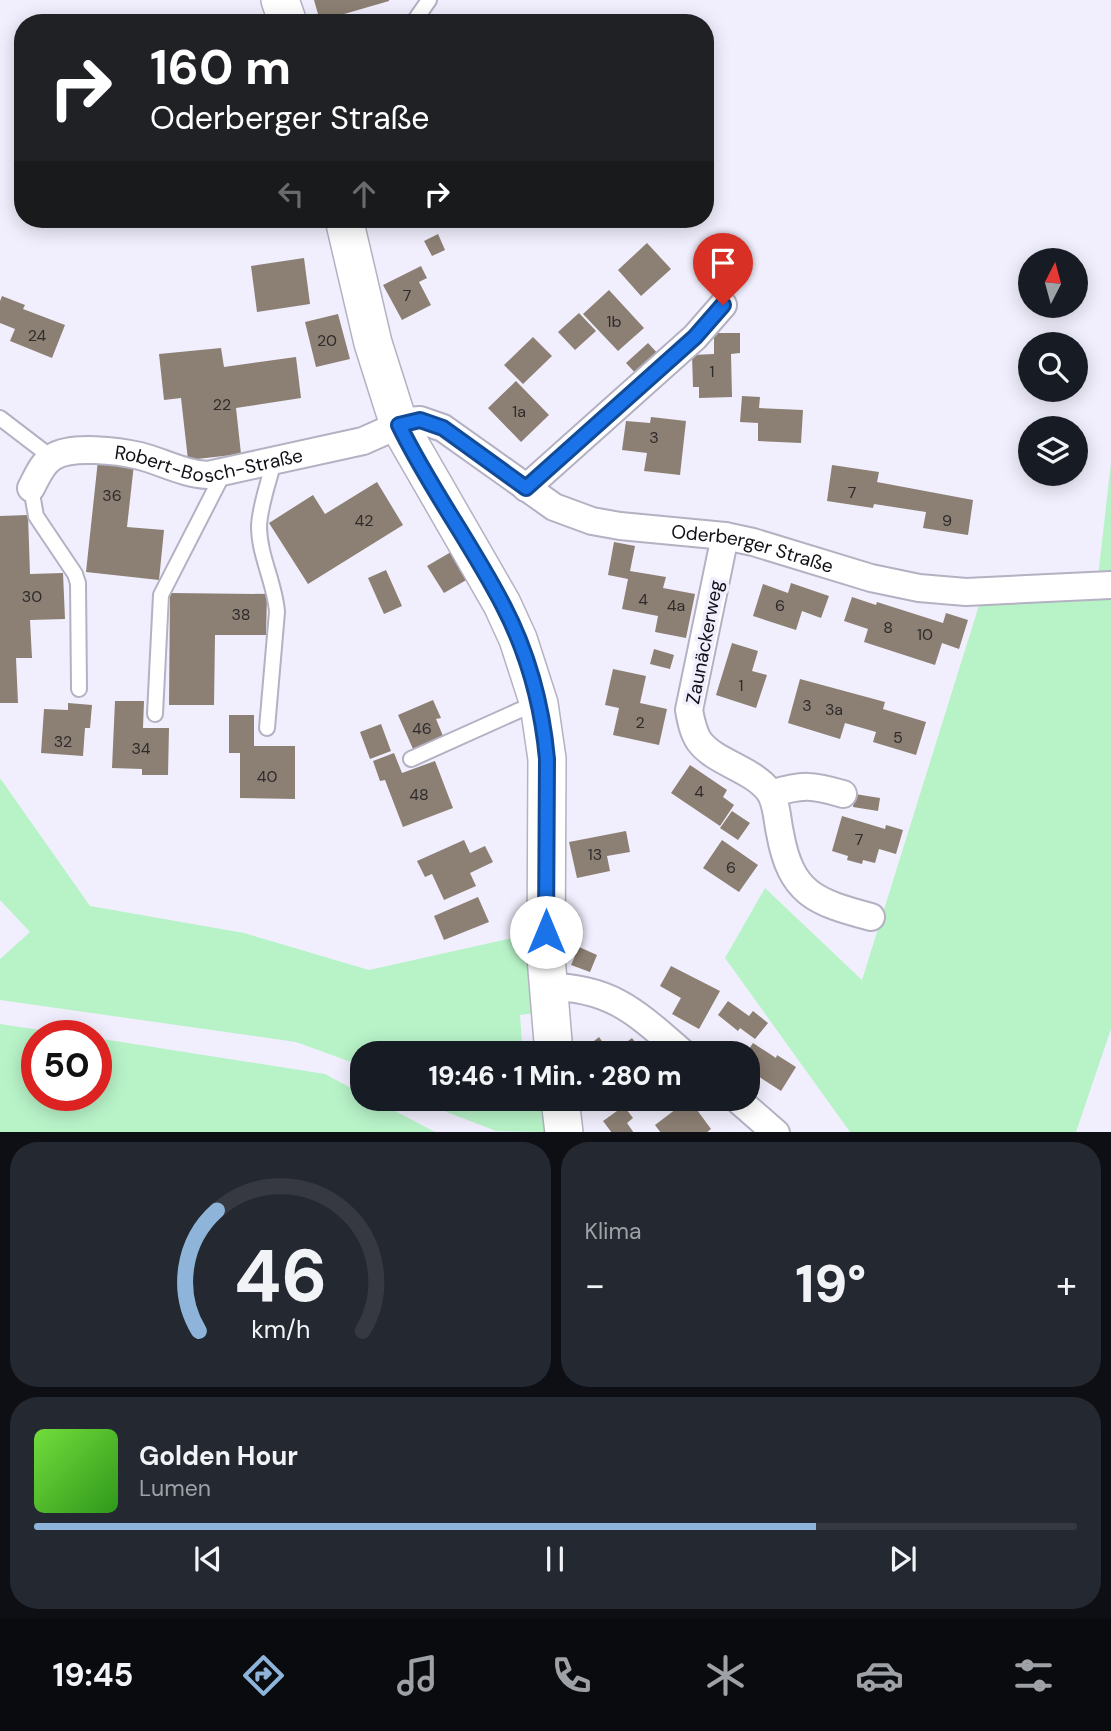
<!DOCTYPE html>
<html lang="de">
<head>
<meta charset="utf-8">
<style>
	body { margin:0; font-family:"DM Sans",sans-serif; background:#242831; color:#f1f3f6; height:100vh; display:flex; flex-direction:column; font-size:26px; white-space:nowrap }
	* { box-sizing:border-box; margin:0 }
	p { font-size:23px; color:#9ea1a6 }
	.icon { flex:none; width:38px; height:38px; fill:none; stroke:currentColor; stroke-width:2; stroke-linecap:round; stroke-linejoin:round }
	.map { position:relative; height:1132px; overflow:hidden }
	.drawer { display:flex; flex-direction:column; gap:10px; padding:10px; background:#0d0f14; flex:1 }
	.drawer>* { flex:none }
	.banner { position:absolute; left:14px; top:14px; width:700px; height:214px; border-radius:28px; box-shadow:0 4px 18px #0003; background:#202124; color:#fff; overflow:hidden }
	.needle { width:46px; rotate:6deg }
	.fabs { position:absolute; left:1018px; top:248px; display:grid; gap:14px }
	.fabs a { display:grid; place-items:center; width:70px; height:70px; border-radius:50%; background:#171b24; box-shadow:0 4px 18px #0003; font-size:35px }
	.speed { position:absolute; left:21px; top:1020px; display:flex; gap:14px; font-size:35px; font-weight:700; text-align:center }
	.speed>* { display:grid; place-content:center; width:91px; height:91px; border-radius:50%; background:#171b24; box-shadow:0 4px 18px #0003; line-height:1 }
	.speed .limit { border:10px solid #d22; background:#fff; color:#111 }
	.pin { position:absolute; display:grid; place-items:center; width:60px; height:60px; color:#fff; margin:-72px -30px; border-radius:50% 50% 50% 0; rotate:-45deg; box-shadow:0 0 7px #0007 }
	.pin .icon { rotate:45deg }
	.me { position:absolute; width:77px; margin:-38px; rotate:0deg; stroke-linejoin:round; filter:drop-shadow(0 0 5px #0008) }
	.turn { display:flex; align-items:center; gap:24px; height:147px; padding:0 21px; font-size:32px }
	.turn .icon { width:91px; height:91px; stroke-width:2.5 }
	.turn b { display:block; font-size:49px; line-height:60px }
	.lanes { display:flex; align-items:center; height:66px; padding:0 21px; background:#0003; justify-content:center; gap:35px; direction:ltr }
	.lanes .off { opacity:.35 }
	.big { font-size:52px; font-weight:800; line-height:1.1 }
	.drawer .widget { flex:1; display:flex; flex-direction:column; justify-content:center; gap:10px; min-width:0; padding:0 24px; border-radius:28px; background:#242831 }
	.drawer .dial { align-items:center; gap:0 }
	.dial svg { height:182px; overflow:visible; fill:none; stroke:#363941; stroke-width:7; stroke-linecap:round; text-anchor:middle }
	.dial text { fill:#f1f3f6; stroke:none }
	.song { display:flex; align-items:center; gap:21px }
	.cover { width:84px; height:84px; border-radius:10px; background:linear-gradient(135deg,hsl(100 70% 55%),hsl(110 70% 35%)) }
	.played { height:7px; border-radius:4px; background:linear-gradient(90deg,#8eb4d9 75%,#363941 75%) }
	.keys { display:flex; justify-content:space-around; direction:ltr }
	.heat { display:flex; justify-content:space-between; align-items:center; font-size:38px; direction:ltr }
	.drawer .tiles { flex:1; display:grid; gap:10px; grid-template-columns:1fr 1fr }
	.widget:last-child { grid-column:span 2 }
	.trip { position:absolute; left:350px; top:1041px; width:410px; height:70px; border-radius:28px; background:#171b24; box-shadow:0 4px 18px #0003; font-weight:800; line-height:70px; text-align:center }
	.dock { display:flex; height:112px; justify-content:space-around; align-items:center; background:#090b0e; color:#9ea1a6 }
	.dock .icon { width:49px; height:49px }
	.dock .on { color:#8eb4d9 }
	.dock b { font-size:32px; color:#f1f3f6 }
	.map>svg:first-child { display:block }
	.green { fill:#b8f3c8 }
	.building { fill:#8c7f73 }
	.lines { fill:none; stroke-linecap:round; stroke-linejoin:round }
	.lane-casing { stroke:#b3b1c2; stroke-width:18 }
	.street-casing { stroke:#b3b1c2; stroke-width:30 }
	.secondary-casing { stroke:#b3b1c2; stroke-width:40 }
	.lane { stroke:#fff; stroke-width:14 }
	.street { stroke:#fff; stroke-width:26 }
	.secondary { stroke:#fff; stroke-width:37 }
	.route-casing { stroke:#114b97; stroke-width:18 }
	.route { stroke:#1a73e8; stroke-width:12 }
	.labels { text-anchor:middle; stroke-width:7; stroke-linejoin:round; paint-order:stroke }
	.number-label { font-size:16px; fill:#2f2b2c }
	.street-label { font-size:19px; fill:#100f15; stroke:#f1effd }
</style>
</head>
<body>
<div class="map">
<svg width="1111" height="1133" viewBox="0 0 1111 1133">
	<rect width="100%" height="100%" fill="#f1effd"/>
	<path class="green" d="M1111,463V584L1097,585Z
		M1111,591V1029L1076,1132H850L725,958L765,888L862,980L980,602Z
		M0,778L90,906L244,933L369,970L530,934L534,1013L520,1015L522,1042H537L538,1053L362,1054V1066L296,1042L0,1000V959L30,932L0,900Z
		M0,1024L80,1036H37V1096H96V1038L325,1074L362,1094V1099H372L435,1132H0Z
		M421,1099H543L547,1132L496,1131L439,1109Z"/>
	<path class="building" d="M314,0H389V1L320,21Z
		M438,234L445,250L432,256L424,241Z
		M647,243L671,269L641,296L618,270Z
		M304,258L310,304L257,312L251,266Z
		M421,266L427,278L419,282L431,305L402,320L383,285Z
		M609,290L644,328L618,351L583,314Z
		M2,296L25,305L23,309L65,325L52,358L10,341L15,329L0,323V301Z
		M579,313L596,331L575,350L558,332Z
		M338,314L350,359L316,367L305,322Z
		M714,333H740V353L731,354L732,397L699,398V387H693L692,355L714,354Z
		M533,337L552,356L523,384L504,365Z
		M648,343L661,357L639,377L626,363Z
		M221,348L224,367L296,357L301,398L236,408L241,454L188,460L181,398L164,400L159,354Z
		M516,381L549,415L521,442L488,408Z
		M742,396L760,397L759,408L803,410L801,443L758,441V423L740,422Z
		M651,417L686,421L680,475L644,471L647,453L622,450L626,421L650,423Z
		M98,460L134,464L127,527L164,530L159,580L86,572Z
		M832,465L879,472L877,482L973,500L968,535L923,528L926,512L874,504L873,508L827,501Z
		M377,482L403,525L308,584L269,523L313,495L325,514Z
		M28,515L30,574L63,573L65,619L30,620L32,658H16L18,703H0V516Z
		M614,542L635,546L630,571L666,577L663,588L695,594L686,638L655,632L658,616L622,609L628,579L608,575Z
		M451,552L468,579L444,593L427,566Z
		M386,570L402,606L384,614L368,578Z
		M791,583L829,596L821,618L802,611L796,630L753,616L763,584L788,593Z
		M170,593L267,594L266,635H215L214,705H169Z
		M852,597L876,605L877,602L943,623L946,613L968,620L959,649L942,643L935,665L864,642L868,629L844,621Z
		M732,643L758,651L752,671L767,675L756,708L716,695Z
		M654,649L674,655L670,669L650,664Z
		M613,669L646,676L640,703L667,709L659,745L613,735L619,708L605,705Z
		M800,679L885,702L883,709L926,722L916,755L873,742L876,732L845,723L840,739L788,723Z
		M433,700L441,718L436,719L443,736L413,749L398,715Z
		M115,701H144L143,728H169L168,775H142V769L112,768Z
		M68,703L92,705L90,728H85L83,756L41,753L44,709L68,710Z
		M229,715H254V746H295V799L240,798V753H229Z
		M381,724L391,751L370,759L360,732Z
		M394,753L402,773L435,761L453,808L403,827L385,780L380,781L373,761Z
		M690,765L727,790L723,797L734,805L720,826L671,793Z
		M855,794L880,798L878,811L853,807Z
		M732,811L750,823L738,840L720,828Z
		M842,816L885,829L886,825L903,830L896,854L879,849L875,863L863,860L862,864L847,860L848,856L832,851Z
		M626,831L630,852L607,856L610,871L577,878L569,842Z
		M464,840L470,853L485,846L493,862L470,873L476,886L444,900L432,874L425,877L417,861Z
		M722,840L758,865L739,892L703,868Z
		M478,897L489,922L444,940L434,916Z
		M579,947L597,955L590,972L571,965Z
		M671,966L720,991L699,1029L672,1014L681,998L660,986Z
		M728,1001L749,1016L753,1011L768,1023L755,1039L740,1028L738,1031L718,1015Z
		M599,1037L611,1054H589L585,1048Z
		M632,1038L644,1054H611Z
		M753,1043L776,1058L777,1055L796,1067L781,1091L747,1069V1052Z
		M668,1099H689L711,1129L706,1133H661L655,1125L676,1109Z
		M624,1106L633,1118L627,1123L634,1133H612L603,1121Z"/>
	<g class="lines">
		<defs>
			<path id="lane" d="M413,23L429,0
				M0,418L51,457
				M31,488L36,516L75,574L78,583L79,689
				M155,714L161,595L224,472
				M267,728L277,612C275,583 259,556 259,526C260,505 269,481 274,461
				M411,759L520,710L538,705"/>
			<g id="street">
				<path id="s1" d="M31,488C37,477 42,463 53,457C71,445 119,451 140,456C163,462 184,474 208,475L363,441L408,421L420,420L443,428L554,507L592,521L620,526L725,536L753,542L871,578L919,588L966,592L1111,585"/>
				<path d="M526,488L695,337L723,305"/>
				<path d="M725,536L689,710C691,721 693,732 699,741C715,763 751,768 769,791C777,802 777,820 780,833C791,894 815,902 871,917"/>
				<path d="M771,794C802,784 813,785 843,794"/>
				<path d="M548,987C612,987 638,1014 684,1054"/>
				<path d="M737,1099L776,1133"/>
			</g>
			<path id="secondary" d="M280,0L288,23
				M344,219L373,343L399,425L502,604L518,639L539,704L547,759L546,957L554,1054
				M560,1099L564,1133"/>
		</defs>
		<use href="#lane" class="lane-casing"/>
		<use href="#street" class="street-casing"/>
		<use href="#secondary" class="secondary-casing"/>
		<use href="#lane" class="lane"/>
		<use href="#street" class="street"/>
		<use href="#secondary" class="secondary"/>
	</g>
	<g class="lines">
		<defs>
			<path id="route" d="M546,932L547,759C542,705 528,653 503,605C471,543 429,487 399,425L420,420L443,428L526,488L695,337L723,305"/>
		</defs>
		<use href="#route" class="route-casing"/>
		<use href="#route" class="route"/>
	</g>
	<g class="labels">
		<g class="number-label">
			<text x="407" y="301">7</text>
			<text x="614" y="327">1b</text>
			<text x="37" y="341">24</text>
			<text x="327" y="346">20</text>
			<text x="712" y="377">1</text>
			<text x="222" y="410">22</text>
			<text x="519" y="417">1a</text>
			<text x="654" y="443">3</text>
			<text x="852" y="498">7</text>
			<text x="112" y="501">36</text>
			<text x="364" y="526">42</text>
			<text x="947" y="526">9</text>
			<text x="32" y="602">30</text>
			<text x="643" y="605">4</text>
			<text x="676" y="611">4a</text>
			<text x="780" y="611">6</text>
			<text x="241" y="620">38</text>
			<text x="888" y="633">8</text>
			<text x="925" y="640">10</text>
			<text x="741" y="691">1</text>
			<text x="807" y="711">3</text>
			<text x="834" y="715">3a</text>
			<text x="640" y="728">2</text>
			<text x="422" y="734">46</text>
			<text x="898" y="743">5</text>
			<text x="63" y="747">32</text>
			<text x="141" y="754">34</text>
			<text x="267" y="782">40</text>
			<text x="699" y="797">4</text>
			<text x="419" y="800">48</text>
			<text x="859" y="845">7</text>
			<text x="595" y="860">13</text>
			<text x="731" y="873">6</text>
		</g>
		<g class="street-label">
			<text dy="7" stroke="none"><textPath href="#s1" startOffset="198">Robert-Bosch-Straße</textPath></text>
			<text dy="7" stroke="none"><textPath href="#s1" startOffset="782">Oderberger Straße</textPath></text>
			<text transform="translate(704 642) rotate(-79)" y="7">Zaunäckerweg</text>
		</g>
	</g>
</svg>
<div class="fabs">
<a><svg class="needle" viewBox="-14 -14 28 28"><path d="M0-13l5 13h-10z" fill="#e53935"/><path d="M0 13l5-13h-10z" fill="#9ea1a6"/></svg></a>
<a><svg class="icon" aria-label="search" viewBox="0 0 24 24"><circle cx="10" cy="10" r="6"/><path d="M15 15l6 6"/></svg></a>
<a><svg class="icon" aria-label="layers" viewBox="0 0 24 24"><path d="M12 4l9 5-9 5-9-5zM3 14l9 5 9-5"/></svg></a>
</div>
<div class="speed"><div class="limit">50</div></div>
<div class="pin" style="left:723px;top:305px;background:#d93025"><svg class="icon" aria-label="arrive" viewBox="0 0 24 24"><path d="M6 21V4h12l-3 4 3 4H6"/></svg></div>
<svg class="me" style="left:546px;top:932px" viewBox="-20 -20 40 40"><circle r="19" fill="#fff"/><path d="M0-13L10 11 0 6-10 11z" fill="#1a73e8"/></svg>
<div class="trip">19:46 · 1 Min. · 280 m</div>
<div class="banner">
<div class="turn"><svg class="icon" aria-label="right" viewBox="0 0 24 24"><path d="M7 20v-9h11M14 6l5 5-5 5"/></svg><div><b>160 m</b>Oderberger Straße</div></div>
<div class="lanes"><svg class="icon off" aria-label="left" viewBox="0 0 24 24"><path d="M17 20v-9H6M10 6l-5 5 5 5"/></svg><svg class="icon off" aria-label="ahead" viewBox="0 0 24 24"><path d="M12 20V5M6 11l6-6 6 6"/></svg><svg class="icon" aria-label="right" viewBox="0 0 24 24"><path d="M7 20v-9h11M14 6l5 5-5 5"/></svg></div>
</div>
</div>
<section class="drawer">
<div class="tiles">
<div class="widget dial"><svg viewBox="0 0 100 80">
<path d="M14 69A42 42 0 1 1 86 69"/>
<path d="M14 69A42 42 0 0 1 22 16" stroke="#8eb4d9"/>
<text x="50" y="56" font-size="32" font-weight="700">46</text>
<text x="50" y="72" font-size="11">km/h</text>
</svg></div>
<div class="widget"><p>Klima</p>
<div class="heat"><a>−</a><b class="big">19°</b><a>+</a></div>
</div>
<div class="widget">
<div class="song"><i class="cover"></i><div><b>Golden Hour</b><p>Lumen</p></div></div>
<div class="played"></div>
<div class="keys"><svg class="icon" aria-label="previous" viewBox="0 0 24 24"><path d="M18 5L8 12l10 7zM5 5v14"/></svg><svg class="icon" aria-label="pause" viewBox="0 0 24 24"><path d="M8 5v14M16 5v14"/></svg><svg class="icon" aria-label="next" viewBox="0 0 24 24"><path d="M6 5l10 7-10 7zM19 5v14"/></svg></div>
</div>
</div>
</section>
<nav class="dock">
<b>19:45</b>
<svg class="icon on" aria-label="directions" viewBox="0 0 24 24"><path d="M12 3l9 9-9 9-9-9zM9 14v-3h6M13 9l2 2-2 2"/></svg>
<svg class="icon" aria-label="music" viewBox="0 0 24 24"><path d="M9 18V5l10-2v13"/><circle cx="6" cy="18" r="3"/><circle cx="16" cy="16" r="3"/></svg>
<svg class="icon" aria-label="phone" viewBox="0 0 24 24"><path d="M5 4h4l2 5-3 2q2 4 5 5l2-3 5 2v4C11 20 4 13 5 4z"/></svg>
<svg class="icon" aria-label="climate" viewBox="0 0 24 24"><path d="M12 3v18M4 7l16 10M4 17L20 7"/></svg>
<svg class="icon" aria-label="car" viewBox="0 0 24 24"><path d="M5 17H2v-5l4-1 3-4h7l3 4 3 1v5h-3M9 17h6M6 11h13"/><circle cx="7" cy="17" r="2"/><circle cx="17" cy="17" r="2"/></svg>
<svg class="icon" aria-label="filters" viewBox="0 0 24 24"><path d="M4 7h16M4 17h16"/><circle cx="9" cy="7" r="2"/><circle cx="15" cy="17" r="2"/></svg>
</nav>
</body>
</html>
